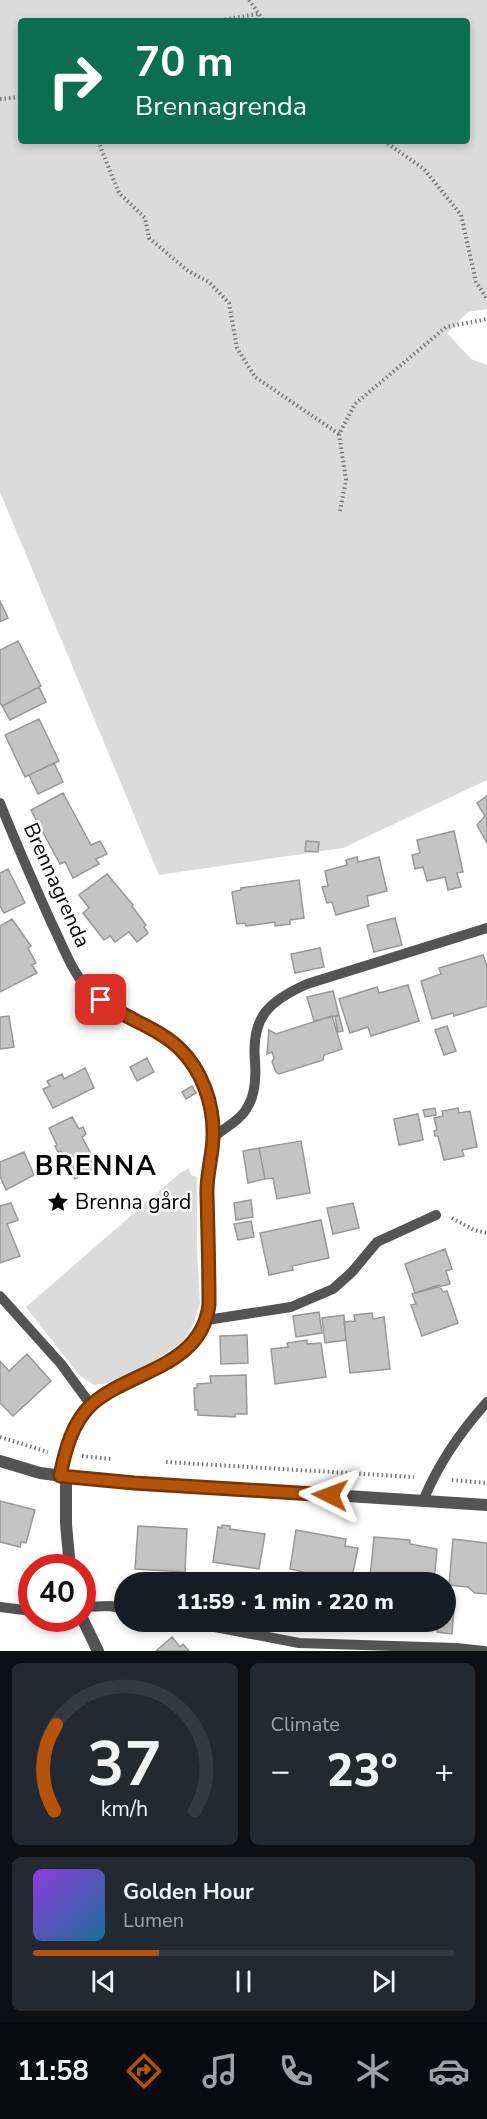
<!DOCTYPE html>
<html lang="en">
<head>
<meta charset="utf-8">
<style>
	body { margin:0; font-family:"Nunito Sans",sans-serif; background:#242831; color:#f1f3f6; height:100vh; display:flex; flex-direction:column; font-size:22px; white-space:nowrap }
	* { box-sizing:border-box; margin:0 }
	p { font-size:20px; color:#9ea1a6 }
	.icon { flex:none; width:33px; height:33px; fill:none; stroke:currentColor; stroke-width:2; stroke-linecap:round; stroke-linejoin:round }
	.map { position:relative; height:1651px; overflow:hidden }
	.details { display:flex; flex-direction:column; gap:12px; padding:12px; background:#0d0f14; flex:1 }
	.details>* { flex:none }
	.banner { position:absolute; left:18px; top:18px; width:452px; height:126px; border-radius:6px; box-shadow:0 3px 9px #0003; background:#0b6e4f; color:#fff; overflow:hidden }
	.speed { position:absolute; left:18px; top:1554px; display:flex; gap:12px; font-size:30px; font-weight:700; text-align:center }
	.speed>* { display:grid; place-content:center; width:78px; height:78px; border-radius:50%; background:#171b24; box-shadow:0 3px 9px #0003; line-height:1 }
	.speed .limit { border:9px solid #d22; background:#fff; color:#111 }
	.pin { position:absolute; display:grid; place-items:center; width:51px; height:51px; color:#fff; margin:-26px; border-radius:12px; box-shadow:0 3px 9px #0006 }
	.me { position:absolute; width:66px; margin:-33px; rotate:273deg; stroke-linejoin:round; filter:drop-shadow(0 0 4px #0008) }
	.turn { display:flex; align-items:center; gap:21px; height:126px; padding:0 18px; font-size:27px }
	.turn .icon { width:78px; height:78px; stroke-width:2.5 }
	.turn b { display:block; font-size:42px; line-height:51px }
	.big { font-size:45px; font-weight:800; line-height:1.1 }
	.details .card { flex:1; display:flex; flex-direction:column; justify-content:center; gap:9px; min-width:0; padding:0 21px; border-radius:9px; background:#242831 }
	.details .dial { align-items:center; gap:0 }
	.dial svg { height:156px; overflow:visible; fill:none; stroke:#363941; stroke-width:7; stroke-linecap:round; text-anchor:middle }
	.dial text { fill:#f1f3f6; stroke:none }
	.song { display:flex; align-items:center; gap:18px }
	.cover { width:72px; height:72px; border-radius:9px; background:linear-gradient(135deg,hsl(270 70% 55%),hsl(200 70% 35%)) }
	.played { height:6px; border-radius:3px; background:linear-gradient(90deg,#b45309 30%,#363941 30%) }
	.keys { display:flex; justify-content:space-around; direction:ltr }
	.heat { display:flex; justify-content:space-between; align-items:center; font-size:33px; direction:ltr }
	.details .tiles { flex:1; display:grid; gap:12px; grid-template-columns:1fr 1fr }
	.card:last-child { grid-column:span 2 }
	.trip { position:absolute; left:114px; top:1572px; width:342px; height:60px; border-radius:30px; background:#171b24; box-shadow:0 3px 9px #0003; font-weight:800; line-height:60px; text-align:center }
	.tab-bar { display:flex; height:96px; justify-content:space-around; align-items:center; background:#090b0e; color:#9ea1a6 }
	.tab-bar .icon { width:42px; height:42px }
	.tab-bar .active { color:#b45309 }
	.tab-bar b { font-size:27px; color:#f1f3f6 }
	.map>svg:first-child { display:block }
	.green { fill:#dbdbdb; fill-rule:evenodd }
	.building { fill:#c4c4c4; stroke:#989898; stroke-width:1.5 }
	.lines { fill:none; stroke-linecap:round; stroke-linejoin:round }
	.path { stroke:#767676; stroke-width:4; stroke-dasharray:1.5 3; stroke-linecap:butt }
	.service { stroke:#545454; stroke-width:10 }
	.minor { stroke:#545454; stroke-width:12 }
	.tertiary { stroke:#545454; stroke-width:12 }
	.route-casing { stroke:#753606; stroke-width:15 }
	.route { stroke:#b45309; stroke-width:10 }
	.labels { text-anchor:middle; stroke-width:5; stroke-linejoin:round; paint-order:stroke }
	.street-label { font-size:21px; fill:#000; stroke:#fff }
	.poi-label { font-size:21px; fill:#000; stroke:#fff; text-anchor:start }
	.district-label { font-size:27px; font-weight:bold; letter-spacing:1.5px; fill:#000; stroke:#fff }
</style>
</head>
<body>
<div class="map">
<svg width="487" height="1651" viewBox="0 0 487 1651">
	<rect width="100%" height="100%" fill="#fff"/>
	<path class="green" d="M0,0H487V309L468,312L447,333L471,359L487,365V780L343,848L159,875L0,492ZM21,21H466V141H21Z
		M189,1168L191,1175L197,1177V1250L200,1303L193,1325L184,1340L172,1349L148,1365L109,1383L94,1385L79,1375L26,1307L180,1173Z"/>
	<path class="building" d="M0,601L8,618L0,622Z
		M18,641L41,686L2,706L0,703V650Z
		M39,687L46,702L10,720L2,706Z
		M39,719L59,761L25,777L5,735Z
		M54,763L63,782L38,794L29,775Z
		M63,793L91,845L100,841L107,854L96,859L99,864L73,878L65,862L60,864L31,810Z
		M487,796V843L477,825L485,816L477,803Z
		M454,831L463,872L457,873L461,887L448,890L445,877L427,881L423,867L415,869L412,855L420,853L417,840Z
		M306,841L319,842L318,852L305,851Z
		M357,857L358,862L379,857L387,891L367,896L369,906L336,915L332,902L327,903L322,887L328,886L325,871L347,865L346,860Z
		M8,869L25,903L4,913L0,906V873Z
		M107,874L133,905L132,906L146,925L144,927L148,933L137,942L129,932L115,942L110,936L104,940L83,913L89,908L79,895Z
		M299,880L304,918L290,920V924L275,926V922L246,926L245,923L237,924L232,892L241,890V888Z
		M395,918L402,945L374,952L367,925Z
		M12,919L31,946L28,948L36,963L32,965L37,973L0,992V926Z
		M320,948L324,967L295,973L291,954Z
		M483,955L487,966V1006L454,1016L453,1013L432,1019L421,981L441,974L439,968Z
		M408,985L419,1021L371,1036L368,1027L350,1033L339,999L377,987L379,993Z
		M333,991L339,1015L314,1021L307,997Z
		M339,1015L343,1031L338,1032L335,1017Z
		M9,1016L14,1047L0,1049V1017Z
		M332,1016L342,1049L324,1055L323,1060L279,1074L276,1072L272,1062L274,1058L272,1052L267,1054L269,1030L276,1034Z
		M447,1026L456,1051L444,1055L435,1030Z
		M147,1058L154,1072L137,1081L130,1067Z
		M85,1068L94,1088L53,1108L43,1089L50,1086L47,1081L62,1074L64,1079Z
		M192,1086L196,1093L186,1099L182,1092Z
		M435,1108L436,1115L425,1117L423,1110Z
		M458,1108L459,1113L470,1111L477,1147L462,1150L464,1156L444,1160L438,1136H435L434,1131L437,1130L434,1118L443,1116L442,1111Z
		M418,1114L423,1140L399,1145L394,1119Z
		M72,1117L79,1129L83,1127L86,1134L82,1137L98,1167L75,1179L61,1151L58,1152L55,1146L57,1145L49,1128Z
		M301,1141L310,1193L277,1199L273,1178L265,1179L259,1148Z
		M259,1148L265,1179L248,1183L243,1151Z
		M24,1152L34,1175L6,1190L0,1176V1162Z
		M251,1200L253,1217L236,1220L234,1203Z
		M11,1203L18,1220L7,1224L20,1256L0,1263V1206Z
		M353,1203L359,1228L333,1234L327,1208Z
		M321,1220L329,1258L292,1266L293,1270L269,1275L260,1233Z
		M251,1221L254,1237L238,1240L234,1224Z
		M445,1249L452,1269L446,1271L450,1284L415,1293L405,1264Z
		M439,1285L443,1292L447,1291L458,1323L422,1336L411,1305L416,1304L412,1294Z
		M319,1312L322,1333L296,1337L293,1316Z
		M372,1313L373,1319L384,1317L390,1369L350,1373L344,1322L355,1321L354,1315Z
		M344,1315L346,1340L325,1343L322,1318Z
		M247,1335L248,1363L221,1364L220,1336Z
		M307,1340V1344L321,1343L326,1377L275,1384L271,1349L288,1347L287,1343Z
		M27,1354L51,1381L13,1416L0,1403V1361L9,1371Z
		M246,1375L247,1414H235V1417L198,1415V1410H195L194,1388H197V1384L211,1383L210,1376Z
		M0,1501L35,1510L26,1543L21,1542L20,1547L0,1542Z
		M222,1525L230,1526V1529L265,1534L259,1569L213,1562L218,1527L222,1528Z
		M138,1526L187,1529L185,1572L135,1569Z
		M296,1530L346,1539L345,1546L358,1548L351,1582H333L302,1577L303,1572L290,1569Z
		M374,1537L410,1540V1544L437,1549L434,1582L370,1577Z
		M453,1539L487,1543V1594L475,1593L468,1587L449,1585Z
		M446,1606L454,1607L452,1634L437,1632V1627L424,1625L425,1622H446Z
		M172,1637L180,1647L183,1644L189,1651H156Z"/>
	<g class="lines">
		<path class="path" d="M249,0L264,21
			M216,21L258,14
			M0,99L21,97
			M98,141L119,193L145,218L149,238L188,271L209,282L229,303L237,348L255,377L339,434
			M384,141L424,169L461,215L476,282L487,299
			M340,511L346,480L339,434L355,404L446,327L487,319
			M452,1218L474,1230L487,1233
			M0,1437L48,1452
			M82,1456L111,1459
			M166,1462L414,1477
			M452,1480L487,1483"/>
		<path class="service" d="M0,803C16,844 34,884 52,924C64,948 73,976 93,994C126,1024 179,1032 200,1075C221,1119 208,1148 207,1191C205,1229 209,1267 209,1305C201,1368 130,1370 91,1405C72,1423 65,1451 59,1476
			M213,1137C225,1128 242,1119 248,1106C256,1093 256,1076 255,1061C251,1017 269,1001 307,984L487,928
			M0,1296L61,1364L91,1405
			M207,1320L291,1307L333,1289L352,1272L377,1242L436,1215
			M423,1501C438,1464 460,1432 487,1402
			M0,1607L32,1611
			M82,1607L110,1606L124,1609
			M189,1622L299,1643L456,1648L484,1651"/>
		<path class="minor" d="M66,1477V1524L70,1568
			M82,1618L98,1651"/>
		<path class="tertiary" d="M0,1461L40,1473L85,1479L487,1505"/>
	</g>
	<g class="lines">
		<defs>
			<path id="route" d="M101,1000C125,1019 157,1027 179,1048C202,1070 214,1104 213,1136C213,1155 206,1175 207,1195C208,1232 209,1268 209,1305C201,1368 130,1370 91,1405C72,1423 65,1451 60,1476L134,1483L330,1495"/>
		</defs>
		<use href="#route" class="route-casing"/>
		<use href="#route" class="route"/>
	</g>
	<defs>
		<symbol id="sight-bare" viewBox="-9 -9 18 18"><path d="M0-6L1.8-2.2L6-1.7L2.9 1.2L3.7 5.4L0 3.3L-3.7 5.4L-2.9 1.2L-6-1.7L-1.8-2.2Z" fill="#000" stroke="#fff" stroke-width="2.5" paint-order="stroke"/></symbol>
	</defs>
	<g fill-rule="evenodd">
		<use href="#sight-bare" x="43" y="1187" width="30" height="30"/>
	</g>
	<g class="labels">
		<g class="street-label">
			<text transform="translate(57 885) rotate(66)" y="7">Brennagrenda</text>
		</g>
		<g class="poi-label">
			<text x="75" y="1209">Brenna gård</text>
		</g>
		<g class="district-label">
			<text x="96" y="1175">BRENNA</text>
		</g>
	</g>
</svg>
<div class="speed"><div class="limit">40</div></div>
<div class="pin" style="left:101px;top:1000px;background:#d93025"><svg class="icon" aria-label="arrive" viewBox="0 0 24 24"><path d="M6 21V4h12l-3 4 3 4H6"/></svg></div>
<svg class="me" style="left:330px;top:1495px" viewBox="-20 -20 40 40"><path d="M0-17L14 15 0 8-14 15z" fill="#b45309" stroke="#fff" stroke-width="4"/></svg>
<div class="trip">11:59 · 1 min · 220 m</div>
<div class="banner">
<div class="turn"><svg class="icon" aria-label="right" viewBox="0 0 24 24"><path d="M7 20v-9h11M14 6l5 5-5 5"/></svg><div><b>70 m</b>Brennagrenda</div></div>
</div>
</div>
<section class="details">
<div class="tiles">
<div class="card dial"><svg viewBox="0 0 100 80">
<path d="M14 69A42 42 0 1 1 86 69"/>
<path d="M14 69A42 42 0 0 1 15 25" stroke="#b45309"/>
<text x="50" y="56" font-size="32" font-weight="700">37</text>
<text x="50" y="72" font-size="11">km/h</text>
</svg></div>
<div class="card"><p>Climate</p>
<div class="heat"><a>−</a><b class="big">23°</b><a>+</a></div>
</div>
<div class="card">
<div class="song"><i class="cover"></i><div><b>Golden Hour</b><p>Lumen</p></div></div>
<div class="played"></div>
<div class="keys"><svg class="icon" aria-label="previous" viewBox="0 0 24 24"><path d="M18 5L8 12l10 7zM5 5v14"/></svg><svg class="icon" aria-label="pause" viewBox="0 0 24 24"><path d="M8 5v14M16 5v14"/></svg><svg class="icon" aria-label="next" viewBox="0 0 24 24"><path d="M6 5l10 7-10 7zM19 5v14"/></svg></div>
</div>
</div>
</section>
<nav class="tab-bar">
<b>11:58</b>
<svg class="icon active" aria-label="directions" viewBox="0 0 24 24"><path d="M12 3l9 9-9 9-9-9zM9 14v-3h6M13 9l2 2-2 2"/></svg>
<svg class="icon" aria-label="music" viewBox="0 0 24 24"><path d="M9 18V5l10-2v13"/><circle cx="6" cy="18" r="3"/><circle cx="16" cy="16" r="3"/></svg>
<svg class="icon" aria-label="phone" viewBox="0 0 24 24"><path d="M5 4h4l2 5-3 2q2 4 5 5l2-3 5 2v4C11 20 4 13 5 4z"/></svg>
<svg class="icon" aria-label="climate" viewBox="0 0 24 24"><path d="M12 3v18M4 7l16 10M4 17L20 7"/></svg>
<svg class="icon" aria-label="car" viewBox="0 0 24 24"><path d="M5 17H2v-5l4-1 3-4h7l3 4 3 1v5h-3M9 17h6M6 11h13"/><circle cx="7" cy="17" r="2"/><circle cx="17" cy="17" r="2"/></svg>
</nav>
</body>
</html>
